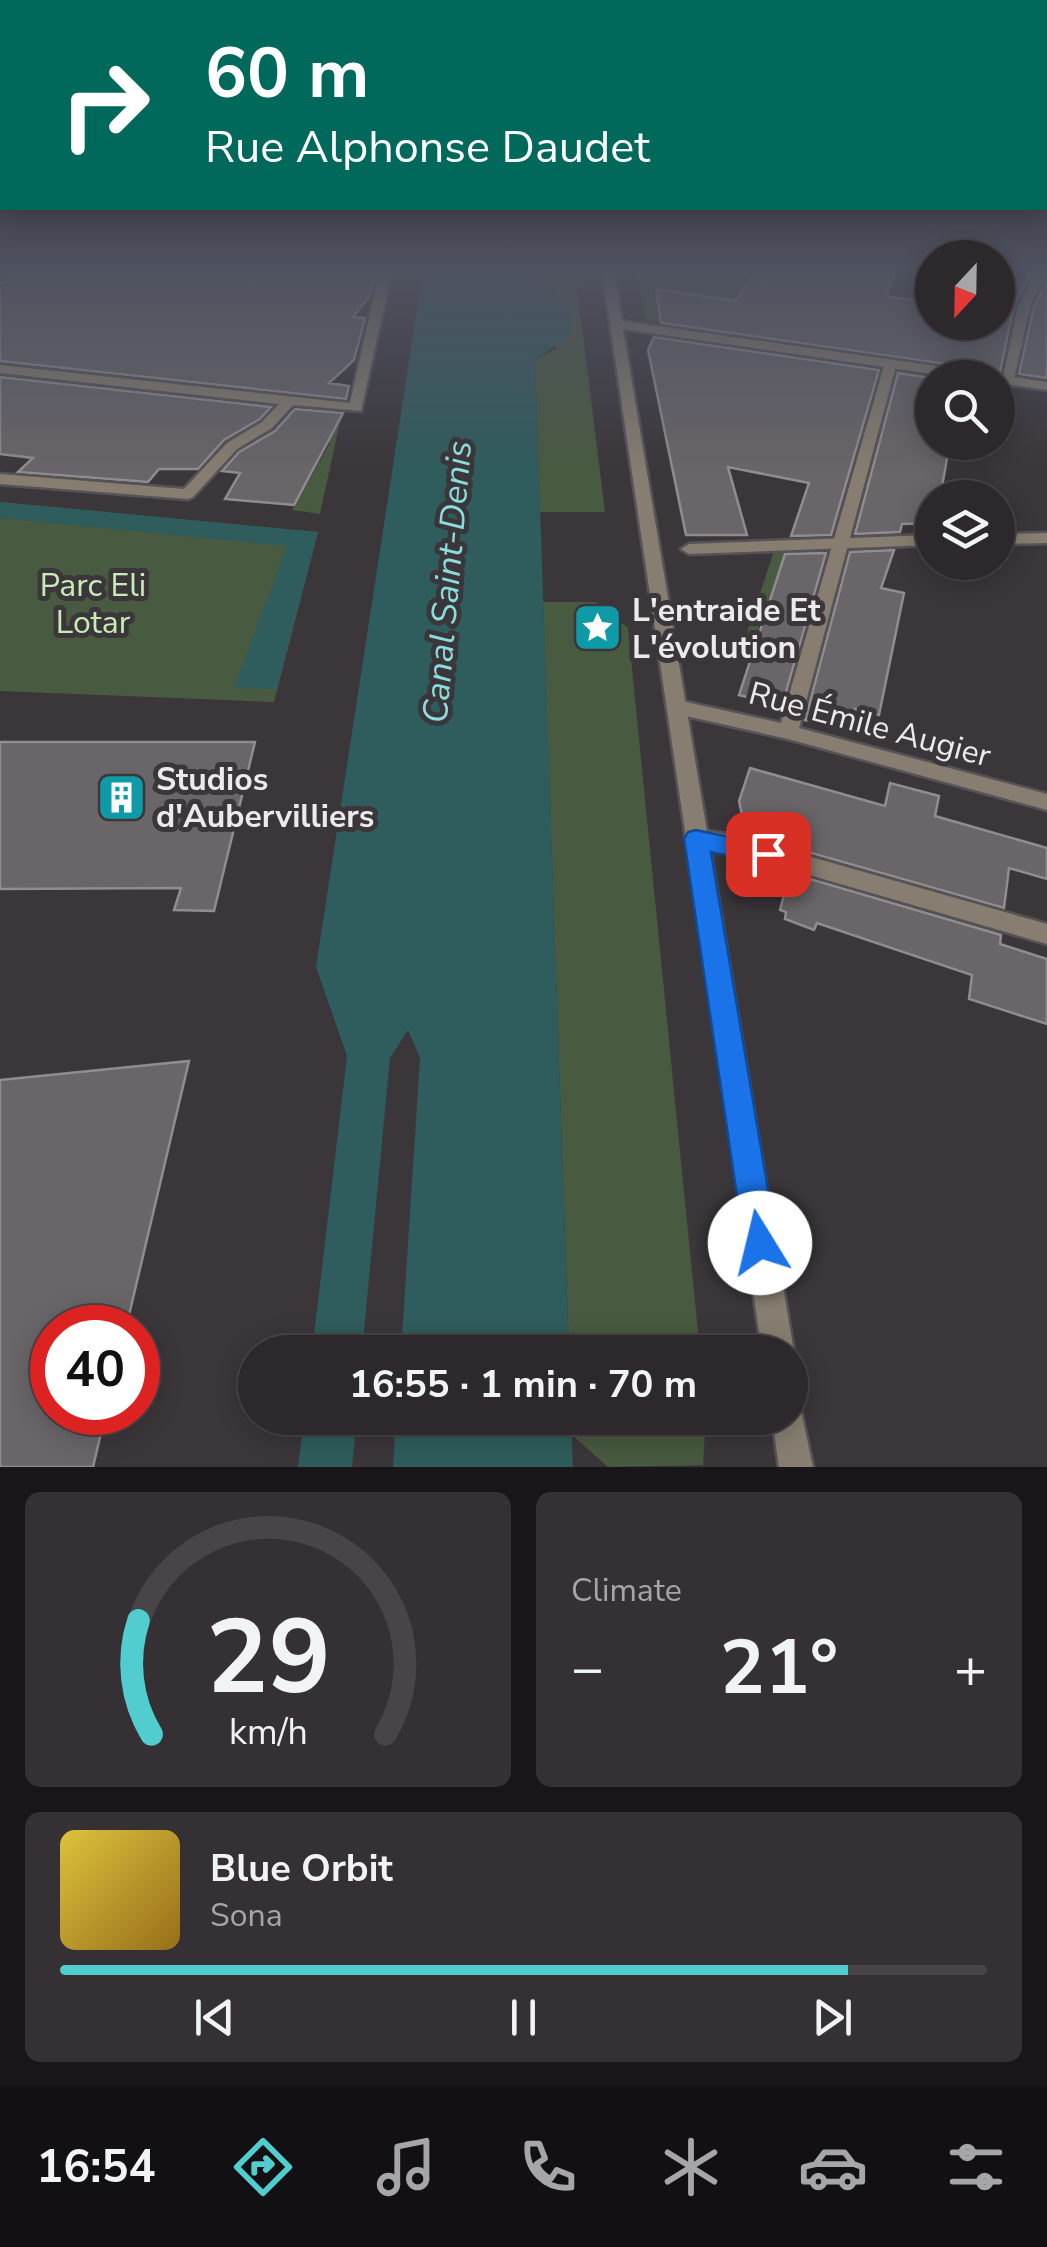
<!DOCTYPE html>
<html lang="en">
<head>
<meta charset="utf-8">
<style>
	body { margin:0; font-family:"Nunito Sans",sans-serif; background:#343034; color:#f1f3f6; height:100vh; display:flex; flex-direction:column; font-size:38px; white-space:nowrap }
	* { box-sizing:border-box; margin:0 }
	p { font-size:32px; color:#a6a6a9 }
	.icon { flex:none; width:55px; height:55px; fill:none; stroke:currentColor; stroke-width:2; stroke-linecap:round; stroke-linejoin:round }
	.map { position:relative; height:1467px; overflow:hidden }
	.sheet { display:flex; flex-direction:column; gap:25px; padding:25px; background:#181618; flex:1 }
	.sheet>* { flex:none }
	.banner { position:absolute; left:0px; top:0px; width:1048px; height:210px; box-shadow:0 5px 25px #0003,0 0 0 2px #484448; background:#00695c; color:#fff; overflow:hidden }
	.needle { width:65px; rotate:202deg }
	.buttons { position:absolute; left:915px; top:240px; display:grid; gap:20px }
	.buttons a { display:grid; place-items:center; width:100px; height:100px; border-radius:50%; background:#2c282c; box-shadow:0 5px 25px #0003,0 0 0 2px #484448; font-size:50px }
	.speed { position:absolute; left:30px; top:1305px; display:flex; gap:20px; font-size:50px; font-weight:700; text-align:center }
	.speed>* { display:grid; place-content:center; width:130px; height:130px; border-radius:50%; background:#2c282c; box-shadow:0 5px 25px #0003,0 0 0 2px #484448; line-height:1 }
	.speed .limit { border:15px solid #d22; background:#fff; color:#111 }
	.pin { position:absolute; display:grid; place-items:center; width:85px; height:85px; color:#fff; margin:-42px; border-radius:20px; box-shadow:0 5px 15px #0006 }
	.me { position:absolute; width:110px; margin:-55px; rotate:351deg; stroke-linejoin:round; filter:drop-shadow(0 0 8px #0008) }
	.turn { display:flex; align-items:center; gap:35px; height:210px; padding:0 40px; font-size:45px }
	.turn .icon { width:130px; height:130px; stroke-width:2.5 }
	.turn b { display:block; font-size:70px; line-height:85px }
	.big { font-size:75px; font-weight:700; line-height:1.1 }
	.sheet .tile { flex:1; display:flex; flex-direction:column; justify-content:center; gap:15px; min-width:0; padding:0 35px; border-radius:15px; background:#343034 }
	.sheet .dial { align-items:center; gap:0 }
	.dial svg { height:260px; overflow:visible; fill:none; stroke:#484448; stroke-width:7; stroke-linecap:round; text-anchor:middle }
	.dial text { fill:#f1f3f6; stroke:none }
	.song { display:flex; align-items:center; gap:30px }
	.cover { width:120px; height:120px; border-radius:15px; background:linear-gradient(135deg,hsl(50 70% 55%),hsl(40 70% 35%)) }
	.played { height:10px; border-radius:5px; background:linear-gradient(90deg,#52cdcf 85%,#484448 85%) }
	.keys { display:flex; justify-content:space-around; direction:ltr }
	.heat { display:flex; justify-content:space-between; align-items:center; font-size:55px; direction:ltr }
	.sheet .tiles { flex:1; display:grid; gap:25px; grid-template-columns:1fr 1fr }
	.tile:last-child { grid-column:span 2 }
	.trip { position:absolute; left:238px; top:1335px; width:570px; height:100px; border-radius:50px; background:#2c282c; box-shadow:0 5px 25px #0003,0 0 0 2px #484448; font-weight:700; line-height:100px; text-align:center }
	.tab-bar { display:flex; height:160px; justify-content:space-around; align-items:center; background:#121012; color:#a6a6a9 }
	.tab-bar .icon { width:70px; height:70px }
	.tab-bar .on { color:#52cdcf }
	.tab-bar b { font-size:45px; color:#f1f3f6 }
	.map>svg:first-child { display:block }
	.green { fill:#485a40 }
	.water { fill:#2f5c5c }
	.building { fill:#696569; stroke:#908d91; stroke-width:2.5 }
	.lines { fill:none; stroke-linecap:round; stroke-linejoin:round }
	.pedestrian-casing { stroke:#565356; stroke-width:5 }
	.minor-casing { stroke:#565356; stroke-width:5 }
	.tertiary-casing { stroke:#565356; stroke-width:5 }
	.pedestrian { fill:#877e71; fill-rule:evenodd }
	.minor { fill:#877e71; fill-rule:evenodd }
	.tertiary { fill:#877e71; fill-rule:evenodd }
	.route { fill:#1a73e8; stroke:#114b97; stroke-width:2.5 }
	.labels { text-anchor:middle; stroke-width:10; stroke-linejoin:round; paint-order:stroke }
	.park-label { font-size:32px; fill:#c7ecb8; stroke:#3a363a }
	.poi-label { font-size:32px; font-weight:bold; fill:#eceaec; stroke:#3a363a; text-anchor:start }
	.street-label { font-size:32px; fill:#eceaec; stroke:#3a363a }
	.water-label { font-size:35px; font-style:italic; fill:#8bdddc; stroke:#3a363a }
</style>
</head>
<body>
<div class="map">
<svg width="1047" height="1467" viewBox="0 0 1047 1467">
	<rect width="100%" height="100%" fill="#3a363a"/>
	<path class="green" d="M527,270H575L605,512H540L535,360L556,349L552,290L527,278Z
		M635,270H835L807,319L718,298L656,290L660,306L795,340L646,320Z
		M313,409L342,412L320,514L292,510L330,443L304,441L295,414Z
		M0,502L318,532L274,702L0,691Z
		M774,551H823V556H784L749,655L740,654Z
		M543,602H596L628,628L700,1352H569Z
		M571,1418H706L703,1465L608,1467L571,1434Z"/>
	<path class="water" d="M423,270H527V278L552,290L573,312L569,336L535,360L569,1352H401L420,1058L408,1030L390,1058L362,1352H312L347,1056L316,967Z
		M0,502L318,532L277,689L234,688L287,546L0,518Z
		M304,1418H357L352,1467H298Z
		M396,1418H571L573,1467H393Z"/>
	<path class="building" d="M22,270H376L369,297L353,317L365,318L354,360L329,383L349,386L346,399L0,361V284Z
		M757,270H896L886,296L932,303V322H998V270H1033L1014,305L1000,372L661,323L656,289L735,301Z
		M1047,281V378L1019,374L1034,307Z
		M654,337L879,370L831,535L791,536L809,483L728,467L747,535H686L648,350Z
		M898,373L932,378V442H950L940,498H932V523L902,524L900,532L855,534Z
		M0,377L271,407L260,419L224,440L198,469H159L148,482L18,472L33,458L0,454Z
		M295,409L343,413L294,505L225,499L240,473L222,471L239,452L275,431Z
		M894,550L881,588L904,593L879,715L855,709L849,732L805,720L850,552Z
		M826,553L782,706L739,695L785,554Z
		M0,742H255L214,911L174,910L181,888L0,889Z
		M750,768L885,806L890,783L939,796L935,816L1047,848V879L1009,868L1004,908L797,849L801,833L742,815L739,801Z
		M790,873L1001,935L1000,944L1047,959V1024L969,999L972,975L817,923L814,930L785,919L786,912L780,910Z
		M189,1061L126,1328H52V1412H106L93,1467H0V1080Z"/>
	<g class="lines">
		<defs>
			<path id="pedestrian" d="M1047,533V543L998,544V534Z
				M932,535V545L689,554L681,549L689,544Z"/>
			<path id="minor" d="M380,270H392L361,411L293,405L272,428L237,449L193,497L188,499L0,484V474L184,489L227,443L262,422L279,404L0,373V365L350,403Z
				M1037,270H1047V273L1030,306L1014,379L1002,382L1018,306Z
				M886,359L897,362L799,728L1047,794V810L788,739L677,714L667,707L677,700L781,723Z
				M697,830L734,835L1047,924V944L734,853L689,845L686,839L689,833Z"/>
			<path id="tertiary" d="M602,270H614L622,321L1047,382V390L998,383V378H960L623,329L794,1352L790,1361V1352H762Z
				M790,1402L800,1406L813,1467H779L772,1418H790Z"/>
		</defs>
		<use href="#pedestrian" class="pedestrian-casing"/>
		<use href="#minor" class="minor-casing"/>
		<use href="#tertiary" class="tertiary-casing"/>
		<use href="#pedestrian" class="pedestrian"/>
		<use href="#minor" class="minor"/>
		<use href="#tertiary" class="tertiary"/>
	</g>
	<linearGradient id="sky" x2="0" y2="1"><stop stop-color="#201e20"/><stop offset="0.57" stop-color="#4f5260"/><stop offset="1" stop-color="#4f5260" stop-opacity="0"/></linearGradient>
	<rect width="1047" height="475" fill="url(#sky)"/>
	<path class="route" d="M696,830L768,845L777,847L781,854L777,862L768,864L711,852L777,1243L772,1255L760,1260L749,1255L744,1243L684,839L688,832Z"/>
	<defs>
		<symbol id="sight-square" viewBox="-11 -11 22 22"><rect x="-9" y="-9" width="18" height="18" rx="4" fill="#0f9aa8" stroke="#3a363a"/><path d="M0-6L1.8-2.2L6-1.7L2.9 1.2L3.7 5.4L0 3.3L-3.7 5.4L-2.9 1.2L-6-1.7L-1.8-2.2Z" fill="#fff"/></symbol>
		<symbol id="building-square" viewBox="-11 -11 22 22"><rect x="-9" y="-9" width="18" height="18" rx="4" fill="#0f9aa8" stroke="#3a363a"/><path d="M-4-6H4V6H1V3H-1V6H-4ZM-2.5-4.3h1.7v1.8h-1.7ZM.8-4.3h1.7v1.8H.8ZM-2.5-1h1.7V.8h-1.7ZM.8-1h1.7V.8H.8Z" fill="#fff"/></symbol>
	</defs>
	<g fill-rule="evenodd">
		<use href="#sight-square" x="570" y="600" width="55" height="55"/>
		<use href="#building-square" x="94" y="770" width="55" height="55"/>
	</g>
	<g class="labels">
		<g class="park-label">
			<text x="93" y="596">Parc Eli<tspan x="93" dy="37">Lotar</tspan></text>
		</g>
		<g class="poi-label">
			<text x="632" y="621">L'entraide Et<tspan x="632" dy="37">L'évolution</tspan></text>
			<text x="156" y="790">Studios<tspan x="156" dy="37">d'Aubervilliers</tspan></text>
		</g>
		<g class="street-label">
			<text transform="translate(870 724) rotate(15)" y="11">Rue Émile Augier</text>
		</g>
		<g class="water-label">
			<text transform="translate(447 582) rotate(-85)" y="12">Canal Saint-Denis</text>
		</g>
	</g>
</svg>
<div class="buttons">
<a><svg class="needle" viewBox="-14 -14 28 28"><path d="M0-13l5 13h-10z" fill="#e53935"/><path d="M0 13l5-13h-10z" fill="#a6a6a9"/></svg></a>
<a><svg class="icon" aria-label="search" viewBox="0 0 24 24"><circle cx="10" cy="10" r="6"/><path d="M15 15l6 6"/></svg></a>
<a><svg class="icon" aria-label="layers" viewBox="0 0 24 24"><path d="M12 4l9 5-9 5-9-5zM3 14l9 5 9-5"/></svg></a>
</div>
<div class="speed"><div class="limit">40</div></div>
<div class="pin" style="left:768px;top:854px;background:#d93025"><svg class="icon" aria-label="arrive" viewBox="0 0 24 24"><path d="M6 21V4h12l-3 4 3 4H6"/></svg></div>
<svg class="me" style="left:760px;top:1243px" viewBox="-20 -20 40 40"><circle r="19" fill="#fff"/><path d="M0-13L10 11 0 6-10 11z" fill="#1a73e8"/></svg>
<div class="trip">16:55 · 1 min · 70 m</div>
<div class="banner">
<div class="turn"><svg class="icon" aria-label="right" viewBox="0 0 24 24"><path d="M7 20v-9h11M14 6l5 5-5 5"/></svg><div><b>60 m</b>Rue Alphonse Daudet</div></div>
</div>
</div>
<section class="sheet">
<div class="tiles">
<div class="tile dial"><svg viewBox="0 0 100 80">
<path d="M14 69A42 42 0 1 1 86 69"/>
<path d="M14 69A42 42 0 0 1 10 34" stroke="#52cdcf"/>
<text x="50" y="56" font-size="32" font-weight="700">29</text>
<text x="50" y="72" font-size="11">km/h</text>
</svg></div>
<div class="tile"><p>Climate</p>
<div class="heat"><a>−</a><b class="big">21°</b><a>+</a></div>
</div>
<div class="tile">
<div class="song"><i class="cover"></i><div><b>Blue Orbit</b><p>Sona</p></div></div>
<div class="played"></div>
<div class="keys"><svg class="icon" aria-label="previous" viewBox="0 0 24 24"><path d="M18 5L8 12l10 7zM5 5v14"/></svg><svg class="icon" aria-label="pause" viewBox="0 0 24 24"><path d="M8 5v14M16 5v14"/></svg><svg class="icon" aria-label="next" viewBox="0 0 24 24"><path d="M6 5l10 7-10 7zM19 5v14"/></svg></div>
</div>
</div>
</section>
<nav class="tab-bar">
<b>16:54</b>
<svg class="icon on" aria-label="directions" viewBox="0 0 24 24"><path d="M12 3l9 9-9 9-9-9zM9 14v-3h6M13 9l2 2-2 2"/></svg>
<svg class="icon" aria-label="music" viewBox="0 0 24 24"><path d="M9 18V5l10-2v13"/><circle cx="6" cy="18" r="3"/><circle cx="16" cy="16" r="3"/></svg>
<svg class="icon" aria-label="phone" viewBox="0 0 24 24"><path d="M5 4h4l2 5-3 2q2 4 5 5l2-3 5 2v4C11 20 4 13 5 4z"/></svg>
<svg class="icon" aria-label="climate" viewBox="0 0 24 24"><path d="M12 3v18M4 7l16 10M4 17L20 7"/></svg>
<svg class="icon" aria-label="car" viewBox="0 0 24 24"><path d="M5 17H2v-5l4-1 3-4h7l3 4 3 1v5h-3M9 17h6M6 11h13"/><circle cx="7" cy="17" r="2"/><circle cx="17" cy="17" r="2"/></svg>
<svg class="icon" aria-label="filters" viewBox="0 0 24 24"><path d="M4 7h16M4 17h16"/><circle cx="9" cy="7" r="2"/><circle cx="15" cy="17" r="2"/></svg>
</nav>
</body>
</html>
